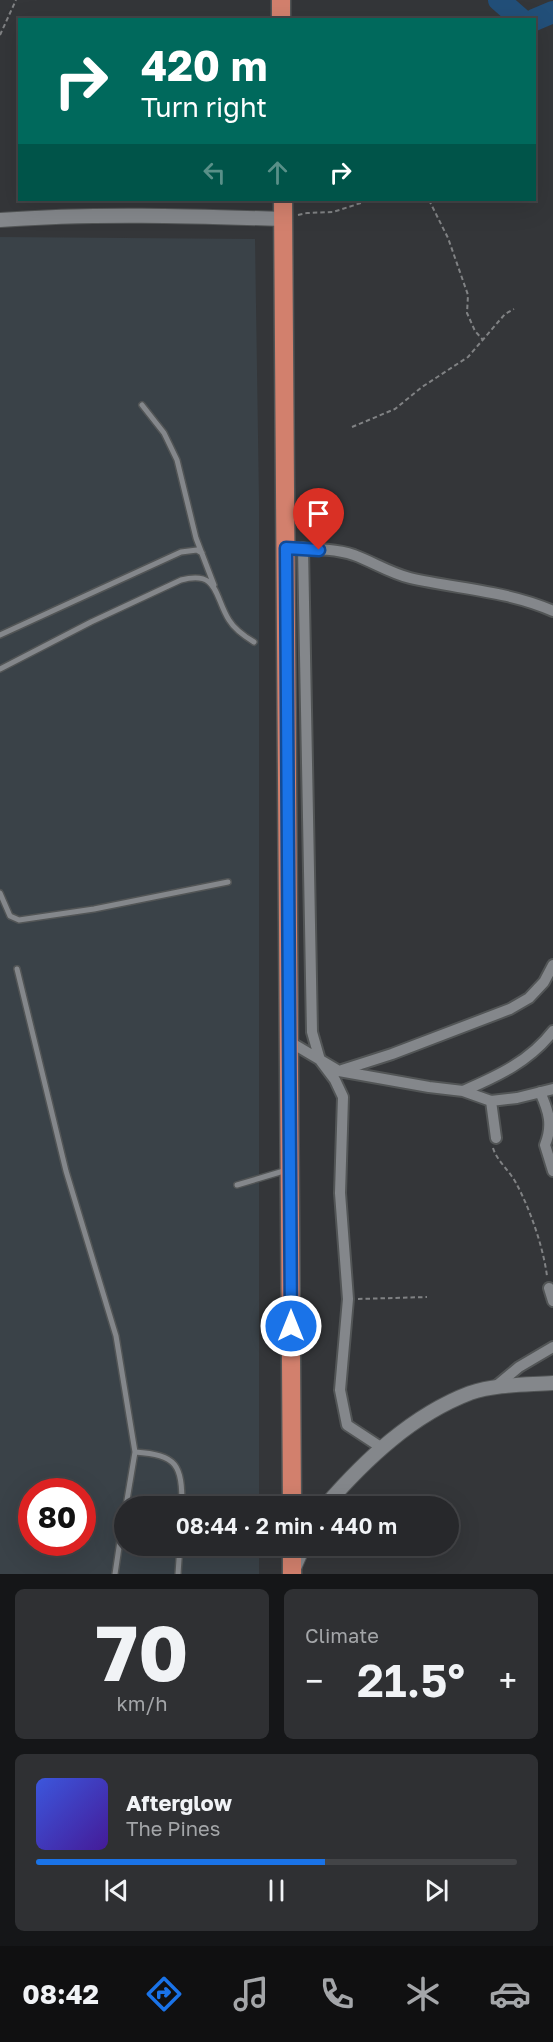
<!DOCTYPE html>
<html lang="en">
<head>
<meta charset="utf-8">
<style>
	body { margin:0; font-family:"Golos Text",sans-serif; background:#2f3033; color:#f1f3f6; height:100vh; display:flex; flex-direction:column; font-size:22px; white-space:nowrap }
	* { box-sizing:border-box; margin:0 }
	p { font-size:20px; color:#a4a6a9 }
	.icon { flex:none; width:33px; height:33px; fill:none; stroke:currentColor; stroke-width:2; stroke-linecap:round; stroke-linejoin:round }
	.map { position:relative; height:1574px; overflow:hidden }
	.panel { display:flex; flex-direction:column; gap:15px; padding:15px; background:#151618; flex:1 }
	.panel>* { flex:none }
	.banner { position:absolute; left:18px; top:18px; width:518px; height:183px; border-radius:0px; box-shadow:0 6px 24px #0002,0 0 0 2px #434447; background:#00695c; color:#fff; overflow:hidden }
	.speed { position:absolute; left:18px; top:1478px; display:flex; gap:12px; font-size:30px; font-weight:700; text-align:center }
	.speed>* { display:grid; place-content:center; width:78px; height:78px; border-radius:50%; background:#27282b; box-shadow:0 6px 24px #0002,0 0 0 2px #434447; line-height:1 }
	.speed .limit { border:9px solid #d22; background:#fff; color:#111 }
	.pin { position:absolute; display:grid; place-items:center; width:51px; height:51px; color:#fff; margin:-62px -26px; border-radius:50% 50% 50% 0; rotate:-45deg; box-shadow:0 0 6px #0007 }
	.pin .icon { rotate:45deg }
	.me { position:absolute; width:66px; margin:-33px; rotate:0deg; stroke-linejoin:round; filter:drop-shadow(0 0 4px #0008) }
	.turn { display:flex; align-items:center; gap:21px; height:126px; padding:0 24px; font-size:27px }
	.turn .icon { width:78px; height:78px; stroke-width:2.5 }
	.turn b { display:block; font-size:42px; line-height:51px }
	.lanes { display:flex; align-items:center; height:57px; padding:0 24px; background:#0003; justify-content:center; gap:30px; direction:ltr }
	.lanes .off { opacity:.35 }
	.big { font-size:45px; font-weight:600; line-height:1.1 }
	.panel .widget { flex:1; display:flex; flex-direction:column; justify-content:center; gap:9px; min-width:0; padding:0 21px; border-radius:9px; background:#2f3033 }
	.panel .dial { align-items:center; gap:0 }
	.dial b { font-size:78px; line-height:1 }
	.song { display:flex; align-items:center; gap:18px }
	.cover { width:72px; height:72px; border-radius:9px; background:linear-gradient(135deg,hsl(230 70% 55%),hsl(260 70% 35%)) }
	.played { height:6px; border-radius:3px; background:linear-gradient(90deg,#1a73e8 60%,#434447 60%) }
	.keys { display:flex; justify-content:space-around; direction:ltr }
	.heat { display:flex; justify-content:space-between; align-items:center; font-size:33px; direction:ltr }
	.panel .tiles { flex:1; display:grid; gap:15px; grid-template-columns:1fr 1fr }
	.widget:last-child { grid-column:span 2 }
	.trip { position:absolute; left:114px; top:1496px; width:345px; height:60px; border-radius:30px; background:#27282b; box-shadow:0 6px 24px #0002,0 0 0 2px #434447; font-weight:600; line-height:60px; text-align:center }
	.menu { display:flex; height:96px; justify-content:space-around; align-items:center; background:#101011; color:#a4a6a9 }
	.menu .icon { width:42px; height:42px }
	.menu .on { color:#1a73e8 }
	.menu b { font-size:27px; color:#f1f3f6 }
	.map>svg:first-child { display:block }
	.built { fill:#3a4248; fill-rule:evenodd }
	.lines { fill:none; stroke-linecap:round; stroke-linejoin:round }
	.river { stroke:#224f79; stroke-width:22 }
	.lane-casing { stroke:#525556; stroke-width:8 }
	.street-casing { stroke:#525556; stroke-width:14 }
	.secondary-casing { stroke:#525556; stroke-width:16 }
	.highway-casing { stroke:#525556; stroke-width:21 }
	.path { stroke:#808284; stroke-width:2; stroke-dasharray:4.5 3; stroke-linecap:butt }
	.lane { stroke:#84878b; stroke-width:5 }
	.street { stroke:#84878b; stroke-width:10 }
	.secondary { stroke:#84878b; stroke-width:14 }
	.highway { stroke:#d2806d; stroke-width:18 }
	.route-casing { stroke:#114b97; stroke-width:15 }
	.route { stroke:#1a73e8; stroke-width:10 }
</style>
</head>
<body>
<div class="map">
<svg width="553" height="1574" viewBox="0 0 553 1574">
	<rect width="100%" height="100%" fill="#343639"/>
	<path class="built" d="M0,237L255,239L259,501V1506H124V1545H259V1574H0ZM32,1491H82V1542H32Z"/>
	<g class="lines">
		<path class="river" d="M499,0L522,20
			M534,20L553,12"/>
		<defs>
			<path id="lane" d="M142,405L164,433L177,460L196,538L214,585
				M0,635L181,552L197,550L202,553
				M0,669L91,622L181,580C219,570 214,596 229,620C235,630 244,636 254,642
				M0,893L10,916L19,920L94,909L228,882
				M17,969L66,1171L116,1336L135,1452L126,1506
				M237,1185L287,1170
				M135,1452C177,1455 182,1464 182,1506
				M115,1574L124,1514
				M178,1574L180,1545"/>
			<path id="street" d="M286,548C308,549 333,548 354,555C373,562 390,573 410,578C458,589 508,591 553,611
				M303,548L312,1032L320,1060L335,1080L343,1097L340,1193L348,1299L340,1390L347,1425L382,1448
				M290,1042L339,1071L429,1087L463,1091L491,1101L517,1098L553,1089
				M342,1070L392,1054L510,1009L529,998L544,982L553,965
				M463,1091C498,1076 530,1061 553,1031
				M540,1092C549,1112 553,1125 545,1145L553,1171
				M491,1101L496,1138
				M549,1288L553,1301
				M495,1387L519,1367L553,1347"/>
			<path id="secondary" d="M0,220C94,213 189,216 283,219
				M325,1506C365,1460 412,1415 470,1393C496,1384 526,1385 553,1383
				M294,1568L304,1545"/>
			<path id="highway" d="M281,0V20
				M283,200L292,1506
				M292,1574V1545"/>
		</defs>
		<use href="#lane" class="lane-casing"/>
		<use href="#street" class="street-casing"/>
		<use href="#secondary" class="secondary-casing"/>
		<use href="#highway" class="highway-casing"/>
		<path class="path" d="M0,35L16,0
			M429,200L448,238L468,295L467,313L475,331L483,340
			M298,215L307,213L333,212L361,203L363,200
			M352,427L395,409L422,387L468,357L505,314L514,309
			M493,1148C497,1161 509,1170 516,1183C530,1209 543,1246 547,1276
			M358,1299L427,1297"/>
		<use href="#lane" class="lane"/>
		<use href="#street" class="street"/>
		<use href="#secondary" class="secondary"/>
		<use href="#highway" class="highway"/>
	</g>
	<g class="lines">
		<defs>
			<path id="route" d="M291,1326L286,548L319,550"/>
		</defs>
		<use href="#route" class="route-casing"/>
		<use href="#route" class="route"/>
	</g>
</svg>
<div class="speed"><div class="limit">80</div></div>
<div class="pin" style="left:319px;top:550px;background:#d93025"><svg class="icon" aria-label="arrive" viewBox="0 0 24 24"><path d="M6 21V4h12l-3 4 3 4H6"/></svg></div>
<svg class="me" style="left:291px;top:1326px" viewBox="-20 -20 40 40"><circle r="17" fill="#1a73e8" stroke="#fff" stroke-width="3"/><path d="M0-11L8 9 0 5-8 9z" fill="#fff"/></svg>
<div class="trip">08:44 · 2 min · 440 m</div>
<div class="banner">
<div class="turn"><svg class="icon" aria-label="right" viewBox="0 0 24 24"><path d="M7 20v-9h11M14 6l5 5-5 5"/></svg><div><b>420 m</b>Turn right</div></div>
<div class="lanes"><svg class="icon off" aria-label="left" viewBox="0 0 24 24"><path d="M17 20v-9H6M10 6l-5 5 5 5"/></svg><svg class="icon off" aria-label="ahead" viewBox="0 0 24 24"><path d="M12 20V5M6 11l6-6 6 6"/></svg><svg class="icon" aria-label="right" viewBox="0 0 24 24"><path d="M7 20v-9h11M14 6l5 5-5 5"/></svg></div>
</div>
</div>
<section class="panel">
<div class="tiles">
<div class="widget dial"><b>70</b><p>km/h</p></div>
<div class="widget"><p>Climate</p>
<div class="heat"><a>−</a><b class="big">21.5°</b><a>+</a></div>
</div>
<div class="widget">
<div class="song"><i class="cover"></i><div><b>Afterglow</b><p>The Pines</p></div></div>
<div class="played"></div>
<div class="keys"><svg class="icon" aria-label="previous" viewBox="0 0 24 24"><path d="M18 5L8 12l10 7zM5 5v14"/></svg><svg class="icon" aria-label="pause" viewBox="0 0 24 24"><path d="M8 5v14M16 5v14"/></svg><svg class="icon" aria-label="next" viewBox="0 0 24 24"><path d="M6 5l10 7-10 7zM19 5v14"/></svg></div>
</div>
</div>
</section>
<nav class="menu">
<b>08:42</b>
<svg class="icon on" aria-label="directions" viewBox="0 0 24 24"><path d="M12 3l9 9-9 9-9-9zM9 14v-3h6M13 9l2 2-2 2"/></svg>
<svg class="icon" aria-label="music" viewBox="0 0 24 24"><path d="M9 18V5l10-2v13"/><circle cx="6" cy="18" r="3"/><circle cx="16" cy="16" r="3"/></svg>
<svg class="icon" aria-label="phone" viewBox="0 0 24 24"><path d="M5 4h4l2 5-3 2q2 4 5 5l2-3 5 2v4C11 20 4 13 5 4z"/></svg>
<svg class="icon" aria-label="climate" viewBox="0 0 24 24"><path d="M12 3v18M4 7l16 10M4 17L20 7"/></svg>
<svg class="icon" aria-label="car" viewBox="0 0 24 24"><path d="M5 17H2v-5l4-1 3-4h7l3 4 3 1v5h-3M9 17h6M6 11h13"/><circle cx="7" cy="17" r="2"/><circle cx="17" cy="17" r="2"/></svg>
</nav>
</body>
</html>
